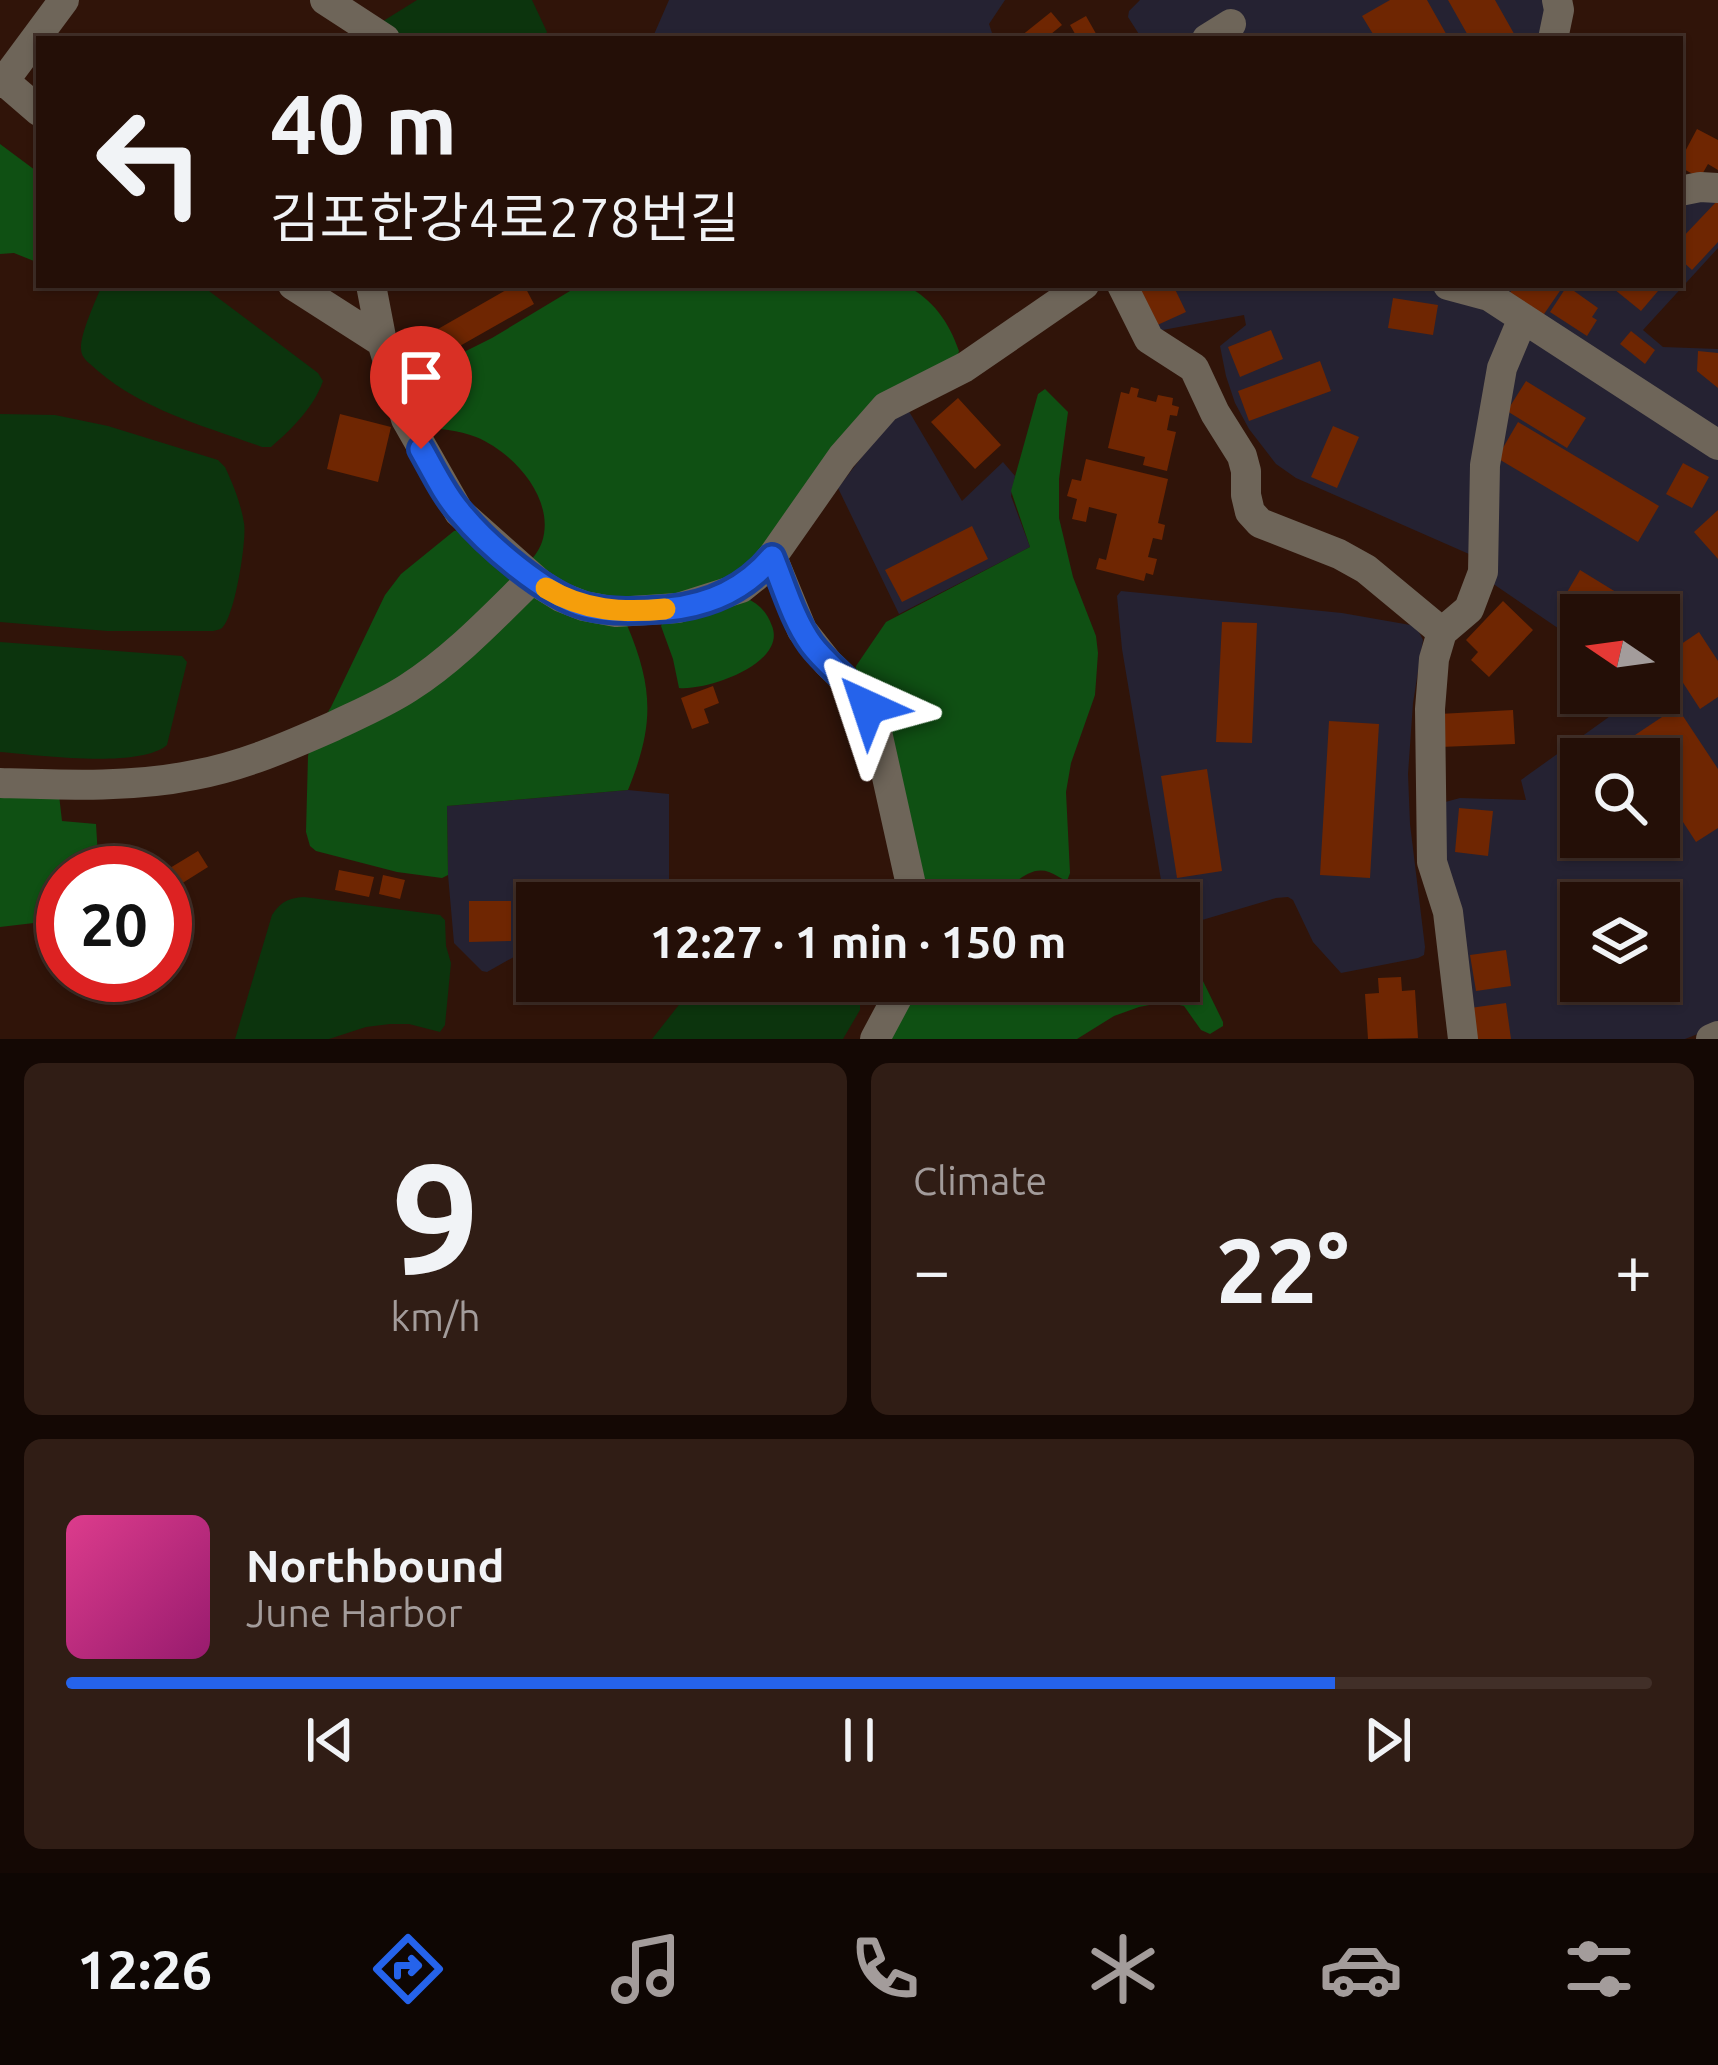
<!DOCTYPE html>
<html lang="en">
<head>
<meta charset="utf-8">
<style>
	body { margin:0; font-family:Ubuntu,"Noto Sans KR",sans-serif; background:#301d15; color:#f1f3f6; height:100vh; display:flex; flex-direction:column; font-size:45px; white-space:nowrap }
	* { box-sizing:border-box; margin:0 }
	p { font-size:39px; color:#a39c9b }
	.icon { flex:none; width:66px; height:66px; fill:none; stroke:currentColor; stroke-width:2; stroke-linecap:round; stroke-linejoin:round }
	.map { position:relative; height:1039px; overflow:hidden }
	.panel { display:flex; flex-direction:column; gap:24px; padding:24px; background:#140804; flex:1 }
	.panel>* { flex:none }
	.hud { position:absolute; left:36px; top:36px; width:1647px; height:252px; border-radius:0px; box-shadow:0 3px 9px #0004,0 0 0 3px #412f28; background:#240f07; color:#f1f3f6; overflow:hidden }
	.needle { width:78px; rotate:283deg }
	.controls { position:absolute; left:1560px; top:594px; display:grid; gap:24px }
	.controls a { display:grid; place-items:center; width:120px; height:120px; border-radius:0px; background:#240f07; box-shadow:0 3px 9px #0004,0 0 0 3px #412f28; font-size:60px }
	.speed { position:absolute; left:36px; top:846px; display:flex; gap:24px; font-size:60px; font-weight:700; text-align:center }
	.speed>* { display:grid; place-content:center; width:156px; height:156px; border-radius:50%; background:#240f07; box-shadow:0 3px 9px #0004,0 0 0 3px #412f28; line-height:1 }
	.speed .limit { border:18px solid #d22; background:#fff; color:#111 }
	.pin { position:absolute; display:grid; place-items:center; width:102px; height:102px; color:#fff; margin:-123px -51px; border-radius:50% 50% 50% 0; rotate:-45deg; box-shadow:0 0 12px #0007 }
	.pin .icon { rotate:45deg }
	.me { position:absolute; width:132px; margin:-66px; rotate:318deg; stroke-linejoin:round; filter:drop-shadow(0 0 9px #0008) }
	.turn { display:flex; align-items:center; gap:42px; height:252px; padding:0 36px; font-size:54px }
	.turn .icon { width:156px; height:156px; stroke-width:2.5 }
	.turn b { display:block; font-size:84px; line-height:102px }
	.big { font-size:90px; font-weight:700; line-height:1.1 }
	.panel .widget { flex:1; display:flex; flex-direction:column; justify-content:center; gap:18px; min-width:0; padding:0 42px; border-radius:18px; background:#301d15 }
	.panel .dial { align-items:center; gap:0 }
	.dial b { font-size:156px; line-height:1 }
	.song { display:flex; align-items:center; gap:36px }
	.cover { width:144px; height:144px; border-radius:18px; background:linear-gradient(135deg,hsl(330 70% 55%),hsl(320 70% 35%)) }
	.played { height:12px; border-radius:6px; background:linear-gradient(90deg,#2563eb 80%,#412f28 80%) }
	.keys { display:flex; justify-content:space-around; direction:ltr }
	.heat { display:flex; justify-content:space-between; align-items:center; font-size:66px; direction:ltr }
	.panel .tiles { flex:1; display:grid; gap:24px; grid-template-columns:1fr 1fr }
	.widget:last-child { grid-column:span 2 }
	.trip { position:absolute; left:516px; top:882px; width:684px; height:120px; border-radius:0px; background:#240f07; box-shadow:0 3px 9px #0004,0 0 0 3px #412f28; font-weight:700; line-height:120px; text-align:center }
	.tabs { display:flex; height:192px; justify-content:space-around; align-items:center; background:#0e0603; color:#a39c9b }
	.tabs .icon { width:84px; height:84px }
	.tabs .current { color:#2563eb }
	.tabs b { font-size:54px; color:#f1f3f6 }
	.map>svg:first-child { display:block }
	.industrial { fill:#252232; fill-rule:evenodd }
	.green { fill:#0c340d }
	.forest { fill:#0f5013 }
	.building { fill:#6f2602 }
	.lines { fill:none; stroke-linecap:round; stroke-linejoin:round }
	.minor { stroke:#6e6559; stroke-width:30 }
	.route-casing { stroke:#184099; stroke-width:30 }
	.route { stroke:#2563eb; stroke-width:21 }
	.slow { stroke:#f59e0b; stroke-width:21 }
</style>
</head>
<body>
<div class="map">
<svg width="1718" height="1039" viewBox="0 0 1718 1039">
	<rect width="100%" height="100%" fill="#301409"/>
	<path class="industrial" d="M669,0H1005L989,24L994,39H652Z
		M1140,0H1547L1540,39H1142L1128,17L1129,11Z
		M1718,195V248L1643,330L1663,347L1718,349V436L1500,291L1501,285H1680V197Z
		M1130,285H1405L1436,289L1504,319L1507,327L1469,554L1296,478L1276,464L1249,429L1235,403L1226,376L1220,346L1246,325L1244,315L1152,332Z
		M1524,336L1718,455V1026L1685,1039H1469L1438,804L1460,798L1526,800L1521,780L1620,709L1610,693H1659V615H1581V650L1571,637L1489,581L1488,498ZM1581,759H1659V837H1581ZM1581,903H1659V981H1581Z
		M907,408L962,501L1003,462L1015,476L1011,496L1030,547L899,614L838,488L880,433Z
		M1121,591L1342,613L1416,626L1423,640L1413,703L1408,774L1410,824L1425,947L1424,955L1418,958L1341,973L1313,942L1293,900L1288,897L1276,898L1182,926L1179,919V903H1172L1161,880L1122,649L1117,596Z
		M628,790L669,794V888L665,903H537V944L487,972L482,971L454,943L448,875L447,806Z"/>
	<path class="green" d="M417,0H532L547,32L542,39H399L380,23Z
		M102,285H201L318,373L323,381C314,407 292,429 271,447H262C205,426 145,411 98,371C91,364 81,359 81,349C80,334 96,300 102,285Z
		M0,414L55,415L108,426L218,460L225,467C233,484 241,504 244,523C247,539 235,617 222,628C219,630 216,630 213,631H107L0,622Z
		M0,642L182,656L187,662L167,745C139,769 38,755 0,752Z
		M304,897L440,915L445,920L446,946L451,963L445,1025L440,1032L409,1024H390L366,1027L329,1039H235L272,915C281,902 288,898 304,897Z
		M719,981C759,981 830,971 860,1002V1010L843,1039H652L693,987Z"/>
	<path class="forest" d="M0,144L39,173V263L14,253L0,254Z
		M580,285H905C933,299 949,322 959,351L957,357L928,372L749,574L627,625C654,689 654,726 628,790L447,806L448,875L442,878L397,872L316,851L310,846L306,832L308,756L312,738L331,707L385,595L401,574L454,531L463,529L520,573C528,563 538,554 542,542C556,499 513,452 476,437C459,430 438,429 420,426L392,353L424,340L441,360L446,361L492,338Z
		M1045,389L1068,412L1059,479V518L1073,577L1096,636L1098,653L1095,695L1071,763L1066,792L1070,873L1067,881C1061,879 1055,874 1049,872C1028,864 1007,890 995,903H924L855,672L856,666L886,622L1030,547L1011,491L1038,394Z
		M746,598C759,604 767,612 772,626C787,664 706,691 679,688L673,659L661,626L663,622Z
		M0,787L59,795L62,821L96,824L99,873H63V905L34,923L0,927Z
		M1193,968L1201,977L1223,1022V1026L1210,1034L1201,1030L1184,1006L1165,1002L1139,1007L1114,1016L1077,1039H883L916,981H1124C1137,988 1162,981 1179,981V972Z"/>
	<path class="building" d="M1390,0H1427L1449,39H1376L1362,16Z
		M1448,0H1495L1517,39H1470Z
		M1051,12L1062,25L1045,39H1023L1021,36Z
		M1086,16L1099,39H1078L1070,25Z
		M1697,129L1718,140V170L1708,164L1700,178L1680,167V161Z
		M1718,200V242L1692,270L1680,259V240Z
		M515,285H524L534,304L444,355L431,333Z
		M1135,285H1173L1186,312L1153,327Z
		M1515,285H1564L1542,317L1509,294Z
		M1609,285H1650L1658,291L1641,311Z
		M1567,286L1598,308L1592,317L1597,320L1587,336L1550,312Z
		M1393,298L1438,305L1433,335L1388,328Z
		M1271,330L1283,359L1240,377L1228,347Z
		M1631,331L1655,350L1645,364L1620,344Z
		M1698,351L1718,353V388L1697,371Z
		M1320,361L1331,391L1249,421L1238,391Z
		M1526,381L1586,418L1567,448L1507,411Z
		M1131,387L1139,389L1137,397L1156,402L1158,395L1173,398L1172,405L1179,407L1177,416L1170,415L1167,430L1176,432L1167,471L1143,465L1145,457L1108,448L1121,392L1129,394Z
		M958,398L1001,445L975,469L931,422Z
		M340,414L391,427L378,482L327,469Z
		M1518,422L1659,506L1638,542L1497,458Z
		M1333,426L1359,437L1337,488L1311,477Z
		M1086,459L1168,479L1158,523L1165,525L1162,540L1153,538L1148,557L1157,559L1153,575L1146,573L1144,581L1096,569L1099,558L1106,560L1117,514L1089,507L1086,522L1072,519L1077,499L1067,496L1072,479L1081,481Z
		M1683,463L1709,477L1692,508L1666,494Z
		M1718,510V559L1694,532Z
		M972,526L988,559L902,602L885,570Z
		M1580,570L1637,605L1631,615H1581V619L1559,606Z
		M1503,601L1533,630L1489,677L1471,660L1478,652L1466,640Z
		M1222,622L1257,623L1252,743L1216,742Z
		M1699,632L1718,661V697L1700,709L1665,655Z
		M713,686L719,703L704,709L709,723L692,729L681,698Z
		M1677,707L1718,769V828L1696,842L1659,785V759H1642L1629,739Z
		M1513,710L1515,744L1440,747L1439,714Z
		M1329,721L1379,724L1370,878L1320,875Z
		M1207,769L1222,871L1177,878L1161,776Z
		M1459,808L1493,811L1488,856L1455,852Z
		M198,851L208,867L165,894V871Z
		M339,870L374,877L369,897L335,890Z
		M383,875L405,880L400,899L379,894Z
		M469,901H511V941L469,942Z
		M1506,950L1511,986L1476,991L1470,955Z
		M1401,977L1402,991L1415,990L1418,1038L1368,1039L1365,994L1379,993L1378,978Z
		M1506,1003L1511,1039H1473L1470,1008Z"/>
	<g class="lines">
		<path class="minor" d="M325,0L385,39
			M1207,39L1231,24
			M1553,39L1559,10L1557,0
			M4,81L64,0
			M0,83L4,81L39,111
			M1680,191L1700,187L1718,188
			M293,285L382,342L406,419L459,512L540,584L561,597L584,606L616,612L678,608L741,588L756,576L772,557L842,457L886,407L965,367L1084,285
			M371,285L382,342
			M1122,285L1149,339L1194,368L1215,413L1242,456L1246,471V495L1250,512L1260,523L1339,554L1366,569L1442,632L1469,609L1483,572L1485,465L1502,368L1523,318
			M1448,285L1489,296L1718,445
			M772,557L802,630L828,663L860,694L877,732L915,903
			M1442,632L1434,659L1430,709L1432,862L1448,912L1463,1039
			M0,783C64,785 131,788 194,775C243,766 289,746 334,726C359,714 385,703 408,688C455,658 493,617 533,578
			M875,1039L906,981
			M1711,1039L1718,1036"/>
	</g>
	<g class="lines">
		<defs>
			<path id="route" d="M421,449C433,470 444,494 460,512C486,544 545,595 585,606C612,613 640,611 668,609C710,605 745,589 772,557C784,586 793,619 811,644C828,667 853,682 868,707"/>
		</defs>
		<use href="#route" class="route-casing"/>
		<use href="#route" class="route"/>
		<path class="slow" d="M546,588C584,611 622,613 665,609"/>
	</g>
</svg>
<div class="controls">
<a><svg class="needle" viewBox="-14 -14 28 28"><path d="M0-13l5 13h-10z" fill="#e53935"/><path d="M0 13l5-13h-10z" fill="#a39c9b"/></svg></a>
<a><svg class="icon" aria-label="search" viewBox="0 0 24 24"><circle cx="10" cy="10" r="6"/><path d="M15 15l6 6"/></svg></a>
<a><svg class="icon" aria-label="layers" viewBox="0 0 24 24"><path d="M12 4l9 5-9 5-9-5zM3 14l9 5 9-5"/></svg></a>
</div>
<div class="speed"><div class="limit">20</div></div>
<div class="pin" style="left:421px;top:449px;background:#d93025"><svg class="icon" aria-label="arrive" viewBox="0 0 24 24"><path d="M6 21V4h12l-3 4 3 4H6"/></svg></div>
<svg class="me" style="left:868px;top:707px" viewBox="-20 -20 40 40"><path d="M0-17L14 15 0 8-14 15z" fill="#2563eb" stroke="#fff" stroke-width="4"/></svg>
<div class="trip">12:27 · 1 min · 150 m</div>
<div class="hud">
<div class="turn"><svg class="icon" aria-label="left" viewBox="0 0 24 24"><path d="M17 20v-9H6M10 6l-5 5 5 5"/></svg><div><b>40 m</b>김포한강4로278번길</div></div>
</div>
</div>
<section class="panel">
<div class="tiles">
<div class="widget dial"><b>9</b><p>km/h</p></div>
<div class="widget"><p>Climate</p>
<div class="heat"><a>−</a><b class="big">22°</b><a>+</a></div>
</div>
<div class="widget">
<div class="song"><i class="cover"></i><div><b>Northbound</b><p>June Harbor</p></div></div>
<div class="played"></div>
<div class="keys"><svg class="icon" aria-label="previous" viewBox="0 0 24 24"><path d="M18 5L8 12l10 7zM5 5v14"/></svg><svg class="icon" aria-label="pause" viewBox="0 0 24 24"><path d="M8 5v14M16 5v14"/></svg><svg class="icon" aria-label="next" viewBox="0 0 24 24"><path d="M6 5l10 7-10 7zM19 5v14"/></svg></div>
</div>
</div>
</section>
<nav class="tabs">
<b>12:26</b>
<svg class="icon current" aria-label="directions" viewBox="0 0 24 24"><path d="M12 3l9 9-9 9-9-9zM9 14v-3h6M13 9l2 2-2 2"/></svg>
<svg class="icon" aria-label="music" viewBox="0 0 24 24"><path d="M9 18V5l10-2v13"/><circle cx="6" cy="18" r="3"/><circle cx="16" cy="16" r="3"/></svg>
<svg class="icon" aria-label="phone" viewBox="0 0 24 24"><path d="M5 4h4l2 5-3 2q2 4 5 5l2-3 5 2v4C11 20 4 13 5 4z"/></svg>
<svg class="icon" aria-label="climate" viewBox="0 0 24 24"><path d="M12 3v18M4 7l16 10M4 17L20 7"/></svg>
<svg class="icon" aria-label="car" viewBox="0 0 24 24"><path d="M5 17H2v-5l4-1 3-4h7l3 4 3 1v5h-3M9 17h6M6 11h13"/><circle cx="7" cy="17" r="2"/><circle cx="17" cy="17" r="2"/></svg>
<svg class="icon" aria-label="filters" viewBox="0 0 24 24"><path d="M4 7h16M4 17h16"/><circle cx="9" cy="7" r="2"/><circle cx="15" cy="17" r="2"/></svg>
</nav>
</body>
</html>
